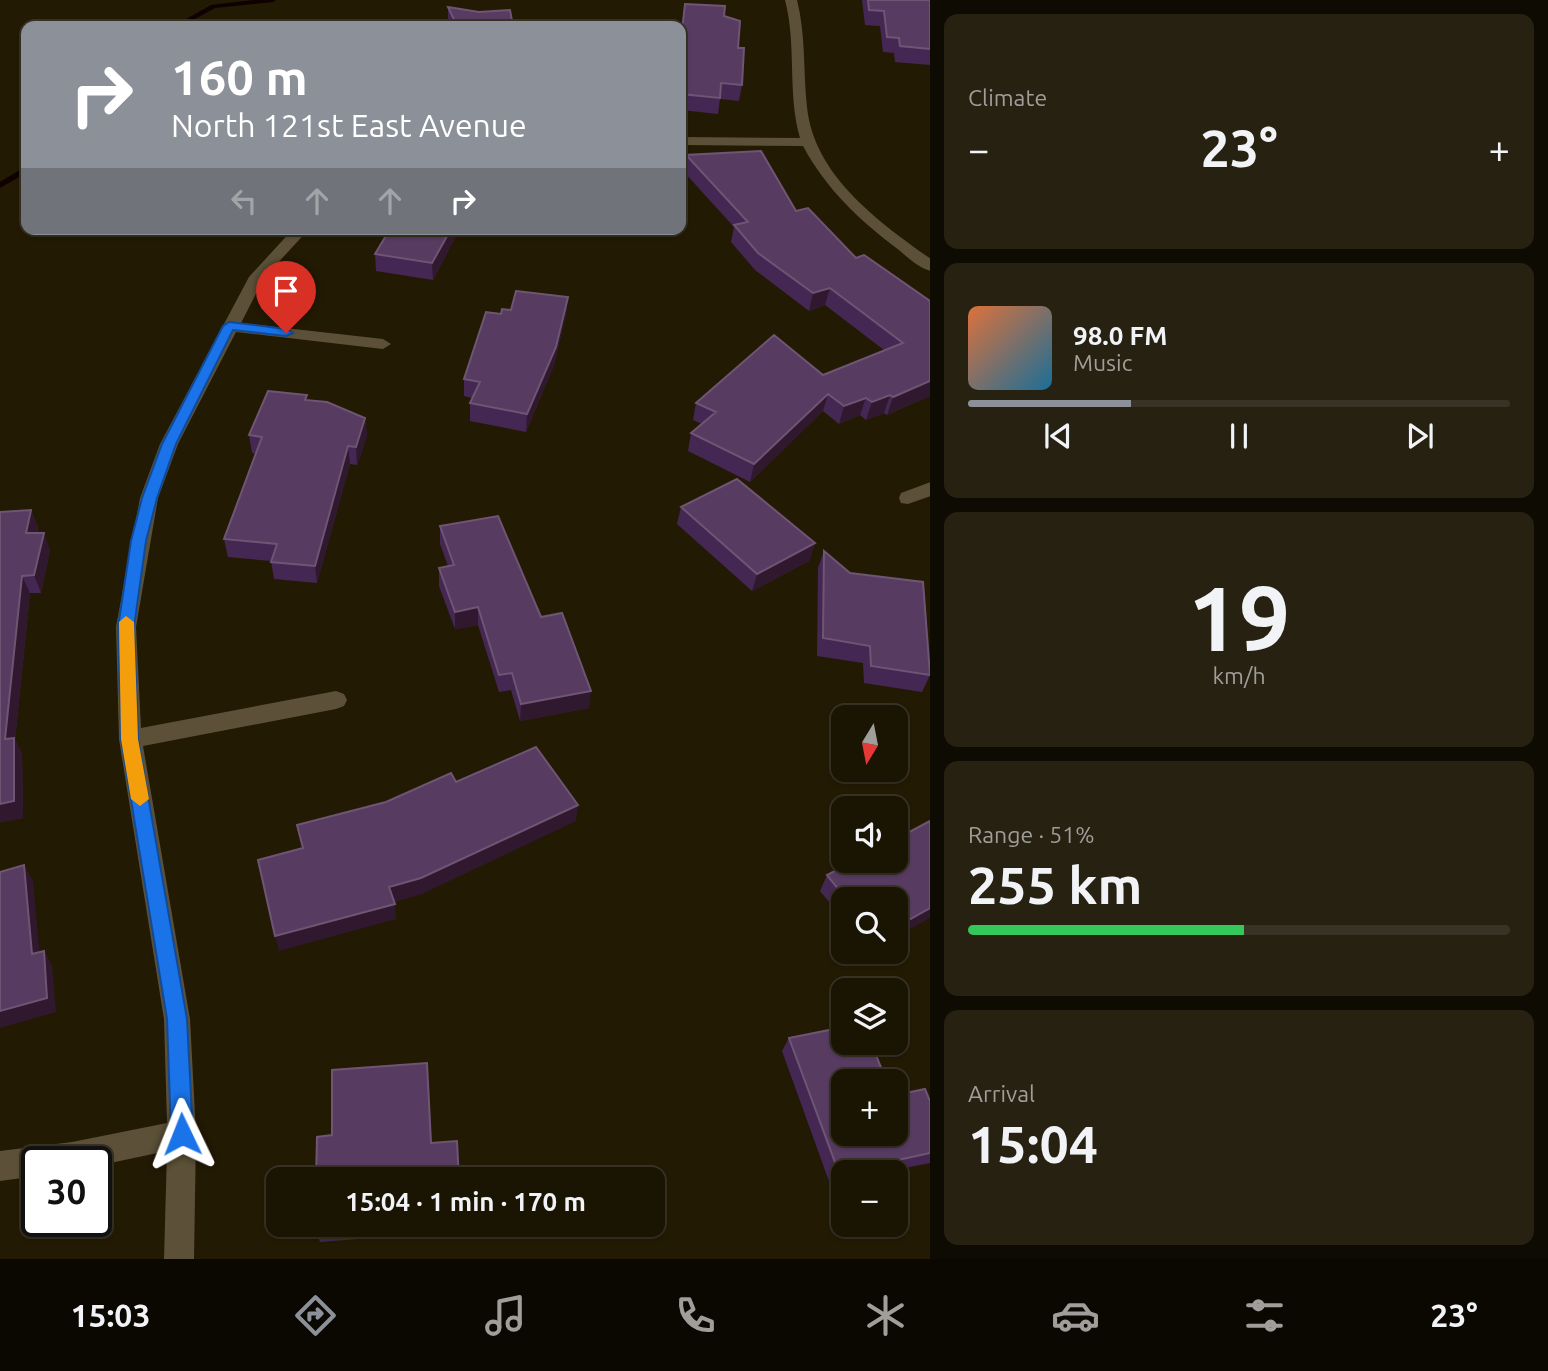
<!DOCTYPE html>
<html lang="en">
<head>
<meta charset="utf-8">
<style>
	body { margin:0; font-family:Ubuntu,sans-serif; background:#272112; color:#f1f3f6; height:100vh; display:flex; flex-direction:column; font-size:26px; white-space:nowrap }
	* { box-sizing:border-box; margin:0 }
	p { font-size:23px; color:#9f9e9a }
	.icon { flex:none; width:38px; height:38px; fill:none; stroke:currentColor; stroke-width:2; stroke-linecap:round; stroke-linejoin:round }
	.map { position:relative; flex:1; overflow:hidden }
	.panel { display:flex; flex-direction:column; gap:14px; padding:14px; background:#0e0b02; width:618px }
	.panel>* { flex:none }
	.hud { position:absolute; left:21px; top:21px; width:665px; height:214px; border-radius:14px; box-shadow:0 2px 5px #0004,0 0 0 2px #383325; background:#8c9099; color:#fff; overflow:hidden }
	.needle { width:46px; rotate:190deg }
	.fabs { position:absolute; left:831px; top:705px; display:grid; gap:14px }
	.fabs a { display:grid; place-items:center; width:77px; height:77px; border-radius:14px; background:#1a1403; box-shadow:0 2px 5px #0004,0 0 0 2px #383325; font-size:35px }
	.speed { position:absolute; left:21px; top:1146px; display:flex; gap:14px; font-size:35px; font-weight:700; text-align:center }
	.speed>* { display:grid; place-content:center; width:91px; height:91px; border-radius:50%; background:#1a1403; box-shadow:0 2px 5px #0004,0 0 0 2px #383325; line-height:1 }
	.speed .limit { border:4px solid #111; border-radius:10px; background:#fff; color:#111 }
	.pin { position:absolute; display:grid; place-items:center; width:60px; height:60px; color:#fff; margin:-72px -30px; border-radius:50% 50% 50% 0; rotate:-45deg; box-shadow:0 0 7px #0007 }
	.pin .icon { rotate:45deg }
	.me { position:absolute; width:77px; margin:-38px; rotate:358deg; stroke-linejoin:round; filter:drop-shadow(0 0 5px #0008) }
	.turn { display:flex; align-items:center; gap:24px; height:147px; padding:0 35px; font-size:32px }
	.turn .icon { width:91px; height:91px; stroke-width:2.5 }
	.turn b { display:block; font-size:49px; line-height:60px }
	.lanes { display:flex; align-items:center; height:66px; padding:0 35px; background:#0003; justify-content:center; gap:35px; direction:ltr }
	.lanes .off { opacity:.35 }
	.big { font-size:52px; font-weight:700; line-height:1.1 }
	.panel .widget { flex:1; display:flex; flex-direction:column; justify-content:center; gap:10px; min-width:0; padding:0 24px; border-radius:14px; background:#272112 }
	.panel .dial { align-items:center; gap:0 }
	.dial b { font-size:91px; line-height:1 }
	.song { display:flex; align-items:center; gap:21px }
	.cover { width:84px; height:84px; border-radius:10px; background:linear-gradient(135deg,hsl(20 70% 55%),hsl(200 70% 35%)) }
	.played { height:7px; border-radius:4px; background:linear-gradient(90deg,#8c9099 30%,#383325 30%) }
	.keys { display:flex; justify-content:space-around; direction:ltr }
	.heat { display:flex; justify-content:space-between; align-items:center; font-size:38px; direction:ltr }
	.charge { height:10px; border-radius:5px; background:linear-gradient(90deg,#34c759 51%,#383325 0) }
	.trip { position:absolute; left:266px; top:1167px; width:399px; height:70px; border-radius:14px; background:#1a1403; box-shadow:0 2px 5px #0004,0 0 0 2px #383325; font-weight:700; line-height:70px; text-align:center }
	.menu { display:flex; height:112px; justify-content:space-around; align-items:center; background:#0a0801; color:#9f9e9a }
	.menu .icon { width:49px; height:49px }
	.menu .on { color:#8c9099 }
	.menu b { font-size:32px; color:#f1f3f6 }
	main { display:flex; flex:1; min-height:0 }
	.map>svg:first-child { display:block }
	.lines { fill:none; stroke-linecap:round; stroke-linejoin:round }
	.stream { fill:#100000; fill-rule:evenodd }
	.street { fill:#5c5138; fill-rule:evenodd }
	.wall { fill:#452754 }
	.shaded-wall { fill:#30192e }
	.building { fill:#573b61; stroke:#6e5573; stroke-width:2 }
	.route { fill:#1a73e8; stroke:#114b97; stroke-width:2 }
	.slow { fill:#f59e0b }
</style>
</head>
<body>
<main>
<div class="map">
<svg width="931" height="1259" viewBox="0 0 931 1259">
	<rect width="100%" height="100%" fill="#231a04"/>
	<g class="lines">
		<path class="stream" d="M253,0H276L273,2L215,8L182,26H174L211,5Z
			M23,168H26V173L0,188V182Z"/>
		<path class="street" d="M785,0H797C806,35 803,71 807,107C814,175 877,221 931,259V271C919,268 908,258 899,250C860,221 826,189 803,146L681,145V137L800,138C787,93 797,46 785,0Z
			M293,229H309L264,278L241,323L383,339L391,344L383,349L236,332L178,444L158,498L136,627L141,728L336,691L344,694L347,700L344,706L336,709L143,746L190,1019L196,1134L194,1259H164L167,1151L96,1166V1162H37V1176L0,1181V1151L72,1142L167,1123L164,1019L119,739L116,627L140,498L160,444L249,277Z
			M931,482V496L908,504L901,503L899,498L901,493Z"/>
	</g>
	<path class="wall" d="M862,0H930V65L895,62L894,53L883,52L880,26L865,25Z
		M448,7L479,12L513,26H450L448,21Z
		M724,16L738,48L742,85L739,101L720,99L718,114L681,110V39Z
		M686,155L796,211L856,258L930,301V396L887,415L884,413L866,420L860,415L839,424L823,411L750,482L688,451L691,433L702,424L693,420L696,403L823,375L884,350L825,305L809,311L755,270L731,242L734,227L684,172Z
		M390,229H457V234L433,280L376,271L375,254Z
		M568,297L566,314L554,365L526,432L470,421V403L472,398L464,396V379L511,310Z
		M308,401L365,418L367,436L357,465L350,464L317,583L274,579L271,561L228,557L224,539L256,454L252,453L249,435Z
		M681,507L815,543L809,561L752,591L677,524Z
		M31,510L38,528L37,533L50,550L41,593H30L15,740L22,754L23,818L0,822V512Z
		M440,526L541,617L589,708L520,721L511,690L499,692L478,625L455,629L439,586V568L448,566L440,544Z
		M824,551L930,675L922,692L864,683L863,663L817,656L818,568Z
		M827,875L896,900H844V920L820,891Z
		M789,1038L844,1134L930,1101V1163L885,1172H844V1181L830,1184L782,1051Z
		M316,1225H462V1231L320,1242L316,1231Z"/>
	<path class="shaded-wall" d="M451,229H457V234L433,280L432,263Z
		M830,288L825,305L809,311L813,293Z
		M568,297L566,314L554,365L526,432L527,414Z
		M930,381V396L887,415L893,397Z
		M828,394L823,411L750,482L754,464Z
		M890,395L884,413L866,420L872,402Z
		M866,398L860,415L839,424L844,406Z
		M365,418L367,436L357,465L356,447Z
		M348,446L350,464L317,583L315,566Z
		M31,510L38,528L33,551L26,533Z
		M44,533L50,550L41,593L34,575Z
		M815,543L809,561L752,591L757,574Z
		M22,576L30,593L15,740L22,754L23,818L0,822V804L5,739Z
		M478,607V625L455,629V612Z
		M591,691L589,708L520,721L521,704Z
		M578,805L576,821L422,894L391,903L389,887Z
		M24,865L33,881L41,969L32,954Z
		M395,904L396,919L279,951L275,936Z
		M930,908V918L896,937V927Z
		M44,951L52,966L56,1012L0,1028V1011Z"/>
	<path class="building" d="M868,0H930V49L900,46L899,38L887,37L884,11L869,10Z
		M685,4L725,6L724,16L740,21L738,48H744L742,85L721,83L720,98L681,94V39Z
		M448,7L479,12L510,10L513,26H457Z
		M761,151L796,211L808,208L856,258L864,255L930,301V381L893,397L890,395L872,402L866,398L844,406L828,394L754,464L691,433L716,412L696,403L774,335L823,375L903,343L830,288L813,293L758,253L734,225L748,222L686,155Z
		M390,229H451L432,263L375,254Z
		M516,291L568,297L556,347L527,414L470,403L480,382L464,379L486,312L501,314L502,309L511,310Z
		M268,391L307,395L305,400L327,402L365,418L356,447L348,446L315,566L271,562L277,544L224,539L262,437L249,435Z
		M737,479L815,543L757,574L681,507Z
		M31,510L26,533H44L34,575L22,576L5,739L14,738V801L0,804V512Z
		M498,516L541,617L562,613L591,691L521,704L512,673L499,675L478,607L455,612L439,568L454,565L440,526Z
		M824,551L850,573L923,582L930,675L871,666L870,646L823,638Z
		M536,747L578,805L421,878L389,887L395,904L275,936L258,860L303,848L297,825L386,802L451,773L456,782Z
		M930,821V908L896,927V900H847L827,875L854,861H896V839Z
		M24,865L32,954L44,951L47,998L0,1011V872Z
		M844,1027V1043H871L887,1082H844V1134H896V1095L925,1089L930,1101V1153L839,1173L789,1038Z
		M427,1063L431,1143L457,1141L459,1180H316L317,1137L332,1135V1070Z
		M316,1225H397L316,1231Z"/>
	<path class="route" d="M229,322L286,329L293,333L286,336L233,330L176,444L157,498L146,541L134,627L138,739L187,1019L193,1134L190,1142L182,1145L174,1142L171,1134L167,1019L121,739L118,627L131,541L142,498L162,444L223,326Z"/>
	<path class="slow" d="M126,616L134,622L138,739L149,799L140,806L131,799L121,739L119,622Z"/>
</svg>
<div class="fabs">
<a><svg class="needle" viewBox="-14 -14 28 28"><path d="M0-13l5 13h-10z" fill="#e53935"/><path d="M0 13l5-13h-10z" fill="#9f9e9a"/></svg></a>
<a><svg class="icon" aria-label="sound" viewBox="0 0 24 24"><path d="M4 9h4l5-4v14l-5-4H4zM17 9q2 3 0 6"/></svg></a>
<a><svg class="icon" aria-label="search" viewBox="0 0 24 24"><circle cx="10" cy="10" r="6"/><path d="M15 15l6 6"/></svg></a>
<a><svg class="icon" aria-label="layers" viewBox="0 0 24 24"><path d="M12 4l9 5-9 5-9-5zM3 14l9 5 9-5"/></svg></a>
<a>+</a>
<a>−</a>
</div>
<div class="speed"><div class="limit">30</div></div>
<div class="pin" style="left:286px;top:333px;background:#d93025"><svg class="icon" aria-label="arrive" viewBox="0 0 24 24"><path d="M6 21V4h12l-3 4 3 4H6"/></svg></div>
<svg class="me" style="left:182px;top:1134px" viewBox="-20 -20 40 40"><path d="M0-17L14 15 0 8-14 15z" fill="#1a73e8" stroke="#fff" stroke-width="4"/></svg>
<div class="trip">15:04 · 1 min · 170 m</div>
<div class="hud">
<div class="turn"><svg class="icon" aria-label="right" viewBox="0 0 24 24"><path d="M7 20v-9h11M14 6l5 5-5 5"/></svg><div><b>160 m</b>North 121st East Avenue</div></div>
<div class="lanes"><svg class="icon off" aria-label="left" viewBox="0 0 24 24"><path d="M17 20v-9H6M10 6l-5 5 5 5"/></svg><svg class="icon off" aria-label="ahead" viewBox="0 0 24 24"><path d="M12 20V5M6 11l6-6 6 6"/></svg><svg class="icon off" aria-label="ahead" viewBox="0 0 24 24"><path d="M12 20V5M6 11l6-6 6 6"/></svg><svg class="icon" aria-label="right" viewBox="0 0 24 24"><path d="M7 20v-9h11M14 6l5 5-5 5"/></svg></div>
</div>
</div>
<section class="panel">
<div class="widget"><p>Climate</p>
<div class="heat"><a>−</a><b class="big">23°</b><a>+</a></div>
</div>
<div class="widget">
<div class="song"><i class="cover"></i><div><b>98.0 FM</b><p>Music</p></div></div>
<div class="played"></div>
<div class="keys"><svg class="icon" aria-label="previous" viewBox="0 0 24 24"><path d="M18 5L8 12l10 7zM5 5v14"/></svg><svg class="icon" aria-label="pause" viewBox="0 0 24 24"><path d="M8 5v14M16 5v14"/></svg><svg class="icon" aria-label="next" viewBox="0 0 24 24"><path d="M6 5l10 7-10 7zM19 5v14"/></svg></div>
</div>
<div class="widget dial"><b>19</b><p>km/h</p></div>
<div class="widget"><p>Range · 51%</p><b class="big">255 km</b><div class="charge"></div></div>
<div class="widget"><p>Arrival</p><b class="big">15:04</b></div>
</section>
</main>
<nav class="menu">
<b>15:03</b>
<svg class="icon on" aria-label="directions" viewBox="0 0 24 24"><path d="M12 3l9 9-9 9-9-9zM9 14v-3h6M13 9l2 2-2 2"/></svg>
<svg class="icon" aria-label="music" viewBox="0 0 24 24"><path d="M9 18V5l10-2v13"/><circle cx="6" cy="18" r="3"/><circle cx="16" cy="16" r="3"/></svg>
<svg class="icon" aria-label="phone" viewBox="0 0 24 24"><path d="M5 4h4l2 5-3 2q2 4 5 5l2-3 5 2v4C11 20 4 13 5 4z"/></svg>
<svg class="icon" aria-label="climate" viewBox="0 0 24 24"><path d="M12 3v18M4 7l16 10M4 17L20 7"/></svg>
<svg class="icon" aria-label="car" viewBox="0 0 24 24"><path d="M5 17H2v-5l4-1 3-4h7l3 4 3 1v5h-3M9 17h6M6 11h13"/><circle cx="7" cy="17" r="2"/><circle cx="17" cy="17" r="2"/></svg>
<svg class="icon" aria-label="filters" viewBox="0 0 24 24"><path d="M4 7h16M4 17h16"/><circle cx="9" cy="7" r="2"/><circle cx="15" cy="17" r="2"/></svg>
<b>23°</b>
</nav>
</body>
</html>
